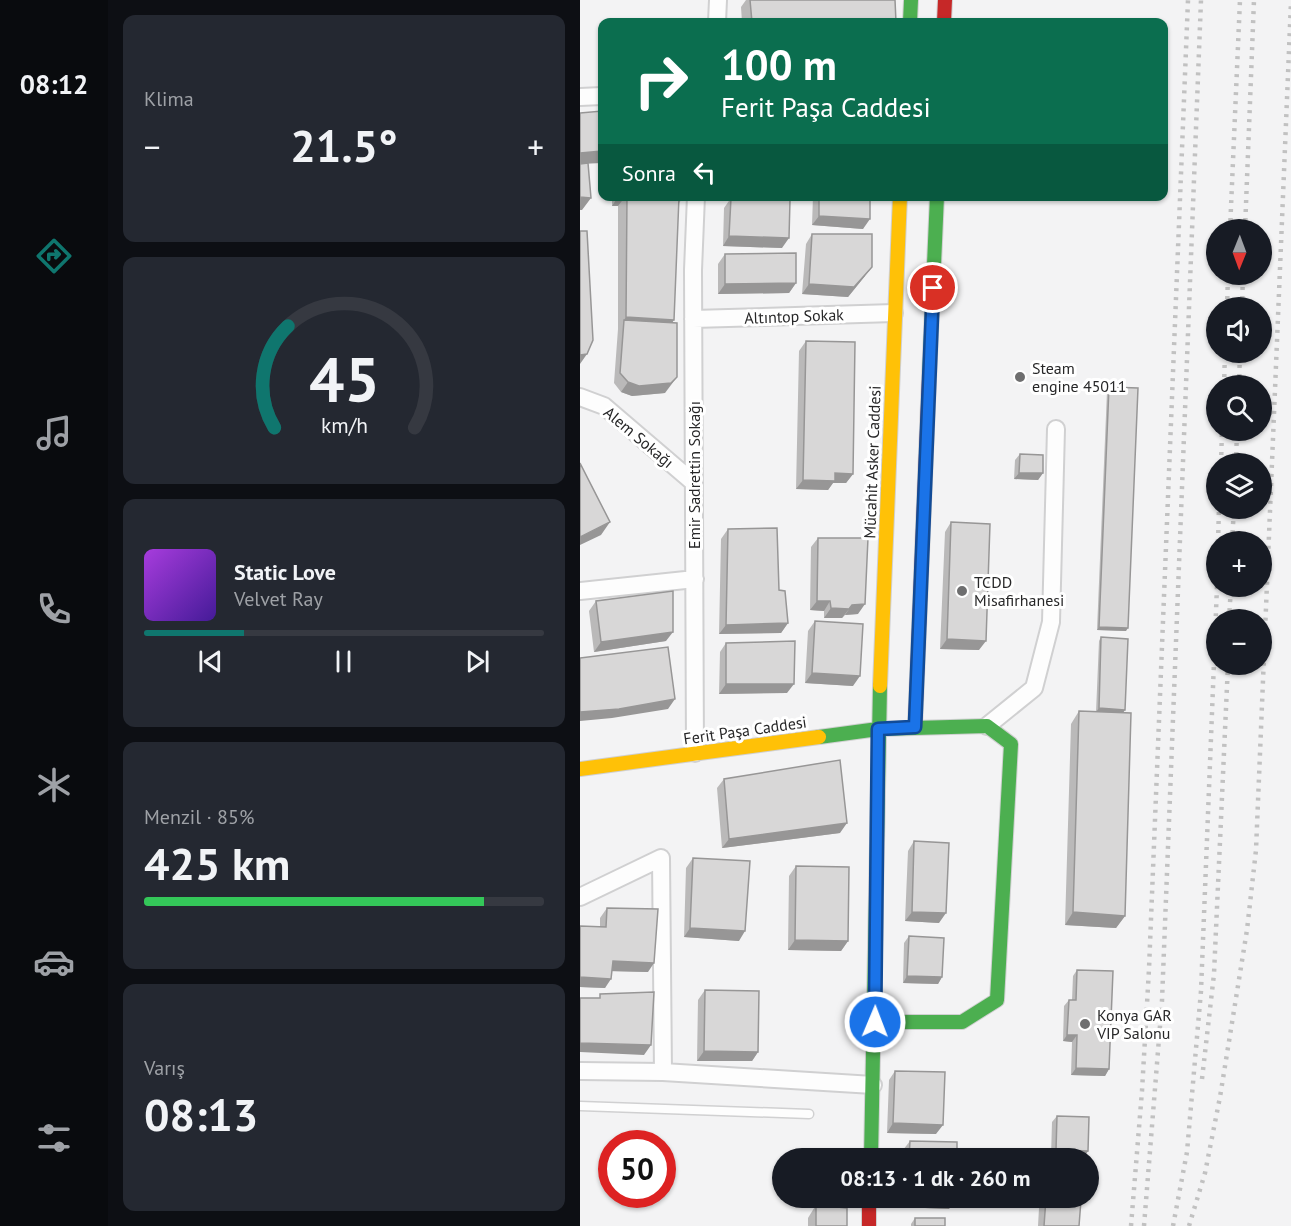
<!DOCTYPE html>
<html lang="tr">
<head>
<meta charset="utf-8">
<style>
	body { margin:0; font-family:"PT Sans",sans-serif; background:#242831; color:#f1f3f6; height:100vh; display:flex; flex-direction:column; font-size:22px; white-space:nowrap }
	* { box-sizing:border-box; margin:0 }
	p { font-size:20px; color:#9ea1a6 }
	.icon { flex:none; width:33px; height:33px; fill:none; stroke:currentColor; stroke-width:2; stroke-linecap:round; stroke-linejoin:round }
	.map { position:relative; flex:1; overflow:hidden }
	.details { display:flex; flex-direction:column; gap:15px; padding:15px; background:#0d0f14; width:472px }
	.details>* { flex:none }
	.guide { position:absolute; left:18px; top:18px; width:570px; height:183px; border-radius:12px; box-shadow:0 2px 4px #0004; background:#0b6e4f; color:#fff; overflow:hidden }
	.needle { width:39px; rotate:181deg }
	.buttons { position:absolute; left:626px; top:219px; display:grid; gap:12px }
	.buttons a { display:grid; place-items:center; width:66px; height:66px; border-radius:50%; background:#171b24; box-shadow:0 2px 4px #0004; font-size:30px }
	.speed { position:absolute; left:18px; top:1130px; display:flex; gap:12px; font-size:30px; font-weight:700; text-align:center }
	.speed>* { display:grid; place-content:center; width:78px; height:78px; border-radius:50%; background:#171b24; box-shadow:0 2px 4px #0004; line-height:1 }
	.speed .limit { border:9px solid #d22; background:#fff; color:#111 }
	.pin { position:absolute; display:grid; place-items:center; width:51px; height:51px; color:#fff; margin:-26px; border:3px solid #fff; border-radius:50%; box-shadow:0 2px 6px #0007 }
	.me { position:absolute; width:66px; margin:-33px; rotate:1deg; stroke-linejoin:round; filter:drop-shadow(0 0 4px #0008) }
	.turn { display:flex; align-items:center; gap:21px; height:126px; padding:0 24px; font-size:27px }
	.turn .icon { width:78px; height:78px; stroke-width:2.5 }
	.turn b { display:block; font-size:42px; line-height:51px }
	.then { display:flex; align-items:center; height:57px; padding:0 24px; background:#0003; gap:12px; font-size:22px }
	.big { font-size:45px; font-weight:600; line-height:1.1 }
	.details .widget { flex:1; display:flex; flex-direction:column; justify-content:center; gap:9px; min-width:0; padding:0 21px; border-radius:12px; background:#242831 }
	.details .dial { align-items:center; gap:0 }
	.dial svg { height:156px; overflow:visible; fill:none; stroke:#363941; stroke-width:7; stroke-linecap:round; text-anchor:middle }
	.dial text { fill:#f1f3f6; stroke:none }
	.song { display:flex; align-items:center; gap:18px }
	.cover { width:72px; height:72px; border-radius:9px; background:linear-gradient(135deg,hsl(280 70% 55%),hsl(260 70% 35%)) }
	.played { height:6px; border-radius:3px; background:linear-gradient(90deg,#0f766e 25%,#363941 25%) }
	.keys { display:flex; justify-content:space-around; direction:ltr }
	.heat { display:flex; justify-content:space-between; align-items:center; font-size:33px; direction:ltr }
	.charge { height:9px; border-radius:4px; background:linear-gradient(90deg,#34c759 85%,#363941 0) }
	.trip { position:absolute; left:192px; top:1148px; width:327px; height:60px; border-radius:30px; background:#171b24; box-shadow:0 2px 4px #0004; font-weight:600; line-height:60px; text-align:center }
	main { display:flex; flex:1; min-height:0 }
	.menu { display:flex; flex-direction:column; width:108px; justify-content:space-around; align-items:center; background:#090b0e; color:#9ea1a6 }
	.menu .icon { width:42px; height:42px }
	.menu .selected { color:#0f766e }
	.menu b { font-size:27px; color:#f1f3f6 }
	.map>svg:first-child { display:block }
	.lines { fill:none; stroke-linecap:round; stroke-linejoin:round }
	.lane-casing { stroke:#d0d0d1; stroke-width:11 }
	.street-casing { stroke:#d0d0d1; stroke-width:20 }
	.fast-casing { stroke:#d0d0d1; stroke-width:16 }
	.slow-casing { stroke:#d0d0d1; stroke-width:16 }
	.jam-casing { stroke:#d0d0d1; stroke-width:16 }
	.lane { stroke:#fdfdfd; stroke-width:8 }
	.street { stroke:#fdfdfd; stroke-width:16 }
	.fast { stroke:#4caf50; stroke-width:14 }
	.slow { stroke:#ffc107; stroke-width:14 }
	.jam { stroke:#c62828; stroke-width:14 }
	.rail { stroke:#c1c1c1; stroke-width:4.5; stroke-dasharray:3 6; stroke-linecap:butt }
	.wall { fill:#bab9b9 }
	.shaded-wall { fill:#979696 }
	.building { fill:#d8d7d7; stroke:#979696; stroke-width:1.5 }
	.route-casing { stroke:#114b97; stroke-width:15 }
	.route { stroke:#1a73e8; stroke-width:10 }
	.poi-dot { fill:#6e6e6f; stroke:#fff; stroke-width:2 }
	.labels { text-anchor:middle; stroke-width:6; stroke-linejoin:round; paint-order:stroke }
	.street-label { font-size:16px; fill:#272728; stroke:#fff }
	.poi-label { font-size:16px; fill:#272728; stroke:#fff; text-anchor:start }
</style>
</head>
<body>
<main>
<nav class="menu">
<b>08:12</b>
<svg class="icon selected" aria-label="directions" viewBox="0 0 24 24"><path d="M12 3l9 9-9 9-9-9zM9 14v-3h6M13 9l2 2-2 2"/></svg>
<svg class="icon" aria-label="music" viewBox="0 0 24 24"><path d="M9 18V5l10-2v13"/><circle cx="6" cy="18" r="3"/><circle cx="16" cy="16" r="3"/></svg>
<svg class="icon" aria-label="phone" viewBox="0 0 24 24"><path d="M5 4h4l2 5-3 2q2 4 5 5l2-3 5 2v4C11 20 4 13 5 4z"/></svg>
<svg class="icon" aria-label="climate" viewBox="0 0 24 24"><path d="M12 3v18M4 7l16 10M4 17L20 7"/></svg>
<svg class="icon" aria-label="car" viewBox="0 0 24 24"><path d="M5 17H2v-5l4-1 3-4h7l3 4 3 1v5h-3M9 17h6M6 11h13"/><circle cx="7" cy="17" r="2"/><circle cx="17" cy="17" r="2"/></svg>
<svg class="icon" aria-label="filters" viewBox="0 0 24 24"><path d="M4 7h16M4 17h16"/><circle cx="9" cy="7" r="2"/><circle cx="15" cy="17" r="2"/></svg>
</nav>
<section class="details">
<div class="widget"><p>Klima</p>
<div class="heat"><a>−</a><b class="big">21.5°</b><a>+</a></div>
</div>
<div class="widget dial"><svg viewBox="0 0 100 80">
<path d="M14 69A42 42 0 1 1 86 69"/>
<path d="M14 69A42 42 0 0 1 21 17" stroke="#0f766e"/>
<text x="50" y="56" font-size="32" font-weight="700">45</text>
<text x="50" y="72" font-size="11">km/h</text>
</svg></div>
<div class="widget">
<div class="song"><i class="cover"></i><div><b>Static Love</b><p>Velvet Ray</p></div></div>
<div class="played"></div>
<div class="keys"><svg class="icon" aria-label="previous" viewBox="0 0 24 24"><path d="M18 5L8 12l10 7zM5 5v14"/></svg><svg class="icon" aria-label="pause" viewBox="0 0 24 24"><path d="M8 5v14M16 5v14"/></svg><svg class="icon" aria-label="next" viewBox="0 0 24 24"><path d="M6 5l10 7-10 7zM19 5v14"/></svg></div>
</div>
<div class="widget"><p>Menzil · 85%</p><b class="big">425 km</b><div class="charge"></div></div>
<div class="widget"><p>Varış</p><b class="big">08:13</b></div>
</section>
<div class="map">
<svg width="711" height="1226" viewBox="0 0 711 1226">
	<rect width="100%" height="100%" fill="#f3f3f4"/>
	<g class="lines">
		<defs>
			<path id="lane" d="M0,1106L229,1114"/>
			<path id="street" d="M137,22L138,0
				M0,97L22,96
				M113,319L314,313
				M0,397L24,406L114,483
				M0,591L115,579
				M407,726L454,688L471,622L476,429
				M115,753L113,270L116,196
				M0,897L81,858L83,1072
				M0,1071L83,1072L293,1085"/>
			<path id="fast" d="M330,22L331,0
				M349,379L357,196
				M239,737L298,729L407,726L431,744L417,1000L382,1022H295
				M291,1158L300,686"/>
			<path id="slow" d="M300,686L320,196
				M0,769L239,737"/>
			<path id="jam" d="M364,22L365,0
				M335,727L349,379
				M289,1197V1226"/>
		</defs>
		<use href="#lane" class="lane-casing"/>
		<use href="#street" class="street-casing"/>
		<use href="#fast" class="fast-casing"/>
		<use href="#slow" class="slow-casing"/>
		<use href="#jam" class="jam-casing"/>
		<use href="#lane" class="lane"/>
		<use href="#street" class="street"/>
		<use href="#fast" class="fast"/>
		<use href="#slow" class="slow"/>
		<use href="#jam" class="jam"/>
		<path class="rail" d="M650,230L660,0
			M665,230L674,0
			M647,308L648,274
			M662,308L663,274
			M644,386L645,352
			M659,386L660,352
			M641,464L642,430
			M656,464L657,430
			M638,542L639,508
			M652,542L654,508
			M649,620L651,586
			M622,1079L634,974L648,664
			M551,1226L562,1091L569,969L608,0
			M564,1226L582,1001L621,0
			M593,1226L607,1152L621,991L637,586
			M609,1226L625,1173L640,1097L667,930L676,850L711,2"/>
	</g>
	<path class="wall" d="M166,0H315L316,22H162L161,7Z
		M32,196H102V199L99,203L92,323L85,393L52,396L41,392L34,383L38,329V206H32Z
		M233,196H290L283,229L232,225Z
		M151,198L202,248L143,246L144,208Z
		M232,234L285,276L268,297L222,294L226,244Z
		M145,254L216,283L209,293L138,294V264Z
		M226,341L273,474L266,483H253L248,490L216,489L219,351Z
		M529,387L546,631L517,630L527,391Z
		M440,454L463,473L458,480L434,479L435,460Z
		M371,522L399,650L360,649L365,532Z
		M148,529L199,590L208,623L201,633L139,634L141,539Z
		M238,538L278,614L265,615L262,618H244V611L230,610L231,547Z
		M16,601L86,641L14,652L9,611Z
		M235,621L273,686L225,683L228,631Z
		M521,637L543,713L545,916L536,928L485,925L491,724L499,711L516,712L519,641Z
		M146,643L207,693L139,694L140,652Z
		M144,779L260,833L142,848L137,788Z
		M334,841L359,923L325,921L328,851Z
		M113,858L159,941L104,937L106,868Z
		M216,866L268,941L261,951L208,950L209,876Z
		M27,908L68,972L32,971L25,988L0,987V926L20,927V918Z
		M329,936L362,977L358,984L323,983L324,943Z
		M497,970L529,1069L525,1076L491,1075L492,1042L483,1041L484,1006L489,1000H492L493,976Z
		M125,990L178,1052L172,1061H117L118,1000Z
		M315,1071L356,1134L307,1133L309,1080Z
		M477,1116L508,1151L503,1158L471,1157L472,1122Z
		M330,1141L377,1158H323V1150Z
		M322,1197H375V1199L369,1209L321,1207Z
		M466,1198L499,1226H458L459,1208Z
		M236,1205L267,1226H228V1218Z
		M335,1218L365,1226H331V1224Z"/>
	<path class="shaded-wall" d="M22,151V163L0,164V153Z
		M0,197L11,198L2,210H0Z
		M38,197H45L38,206H32Z
		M239,216L290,219L283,229L232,225Z
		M149,236L209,238L202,248L143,246Z
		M292,267L285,276L268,297L222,294L229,284Z
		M216,283L209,293L138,294L145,284Z
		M46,317L94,320L86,332L44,320Z
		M7,354L0,364V355Z
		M97,377L85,393L52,396L41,392L48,382Z
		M255,473L273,474L266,483H253L248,490L216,489L223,480Z
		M439,473H463L458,480L434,479Z
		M30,522L21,535L0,545V537Z
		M237,601H250L244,611L230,610Z
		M285,604L278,614L265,615L272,605Z
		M251,608L269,609L262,618H244Z
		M208,623L201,633L139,634L146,625Z
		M519,627L548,628L546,631L517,630Z
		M93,632L86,641L14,652L21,642Z
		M367,639L406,641L399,650L360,649Z
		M232,673L280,676L273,686L225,683Z
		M146,684H214L207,693L139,694Z
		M95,699L88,709L32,718L0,721V712Z
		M519,708L545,710L543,713L516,712Z
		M267,823L260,833L142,848L149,839Z
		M332,912L366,913L359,923L325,921Z
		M493,912L545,916L536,928L485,925Z
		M110,928L165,931L159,941L104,937Z
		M215,940L268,941L261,951L208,950Z
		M33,961L74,963L68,972L26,971Z
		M327,976L362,977L358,984L323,983Z
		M0,977L31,979L25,988L0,987Z
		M487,1035H497L492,1042L483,1041Z
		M0,1043L71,1045L64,1055L0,1052Z
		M124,1051L178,1052L172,1061H117Z
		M496,1068L529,1069L525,1076L491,1075Z
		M313,1123L363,1125L356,1134L307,1133Z
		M476,1150L508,1151L503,1158L471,1157Z
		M328,1198L375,1199L369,1209L321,1207Z"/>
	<path class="building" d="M170,0H315L316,22H172Z
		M22,111V151L0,153V113Z
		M8,163L11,198L0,197V164Z
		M47,196L99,197L94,320L46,317Z
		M239,196H290V219L239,216Z
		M151,198L210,200L209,238L149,236Z
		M0,231H7L13,340L7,354L0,355Z
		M232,234H292V267L274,287L229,284Z
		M216,253V283L145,284V254Z
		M44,320L97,323V377L91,383L59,386L48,382L40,373Z
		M226,341L275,342L273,474L255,473V481L223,480Z
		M529,387L558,388L548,628L519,627Z
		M440,454L463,455V473H439Z
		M0,463L30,522L0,537Z
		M371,522L410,524L406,641L367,639Z
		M197,528L199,590L205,591L208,623L146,625L148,529Z
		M238,538H288L285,604L272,605L269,609L251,608L250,601H237Z
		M93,591V632L21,642L16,601Z
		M235,621L283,624L280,676L232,673Z
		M521,637L548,639L545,710L519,708Z
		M215,641L214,684H146V643Z
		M88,647L95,699L39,709L0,712V658Z
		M499,711L551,713L545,916L493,912Z
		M260,760L267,823L149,839L144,779Z
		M334,841L369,843L366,913L332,912Z
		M113,858L170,861L165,931L110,928Z
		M216,866L269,867L268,941L215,940Z
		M27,908L78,909L74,963L33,961L31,979L0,977V926L26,927Z
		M329,936L364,938L362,977L327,976Z
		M497,970L533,971L529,1069L496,1068L497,1035H487L489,1000H496Z
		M125,990L179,991L178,1052L124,1051Z
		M74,992L71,1045L0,1043V998H20V994Z
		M315,1071L365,1072L363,1125L313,1123Z
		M477,1116L509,1117L508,1151L476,1150Z
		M330,1141L377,1142V1158H329Z
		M328,1197H375V1199L328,1198Z
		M466,1198L501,1200L499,1226H464Z
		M236,1205L267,1208V1226H236Z
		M335,1218H365V1226H335Z"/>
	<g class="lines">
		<defs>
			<path id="route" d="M295,1022L298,729L335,727L353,288"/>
		</defs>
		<use href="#route" class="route-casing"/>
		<use href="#route" class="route"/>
	</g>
	<g class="poi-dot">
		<circle cx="440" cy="377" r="6"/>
		<circle cx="382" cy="591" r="6"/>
		<circle cx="505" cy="1024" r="6"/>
	</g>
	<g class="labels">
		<g class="street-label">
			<text transform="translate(214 316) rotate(-2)" y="6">Altıntop Sokak</text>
			<text transform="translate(59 437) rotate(40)" y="6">Alem Sokağı</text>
			<text transform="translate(292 462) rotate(-88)" y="6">Mücahit Asker Caddesi</text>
			<text transform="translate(114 475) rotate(-90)" y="6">Emir Sadrettin Sokağı</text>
			<text transform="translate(165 730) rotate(-8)" y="6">Ferit Paşa Caddesi</text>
		</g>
		<g class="poi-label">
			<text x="452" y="374">Steam<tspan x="452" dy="18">engine 45011</tspan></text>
			<text x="394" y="588">TCDD<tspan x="394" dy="18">Misafirhanesi</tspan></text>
			<text x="517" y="1021">Konya GAR<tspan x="517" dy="18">VIP Salonu</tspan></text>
		</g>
	</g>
</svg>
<div class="buttons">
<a><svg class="needle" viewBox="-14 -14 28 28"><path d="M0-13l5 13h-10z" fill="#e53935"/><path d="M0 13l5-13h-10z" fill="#9ea1a6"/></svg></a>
<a><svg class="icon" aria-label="sound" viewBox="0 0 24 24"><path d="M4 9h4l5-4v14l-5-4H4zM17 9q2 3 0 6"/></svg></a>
<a><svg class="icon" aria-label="search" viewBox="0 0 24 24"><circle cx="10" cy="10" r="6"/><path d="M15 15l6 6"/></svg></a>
<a><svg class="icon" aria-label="layers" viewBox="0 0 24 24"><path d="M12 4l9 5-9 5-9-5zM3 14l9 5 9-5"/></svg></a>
<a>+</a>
<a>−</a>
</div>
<div class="speed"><div class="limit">50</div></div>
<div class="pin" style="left:353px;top:288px;background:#d93025"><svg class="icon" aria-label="arrive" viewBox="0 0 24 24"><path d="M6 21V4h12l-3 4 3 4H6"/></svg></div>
<svg class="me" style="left:295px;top:1022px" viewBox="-20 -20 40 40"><circle r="17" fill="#1a73e8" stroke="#fff" stroke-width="3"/><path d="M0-11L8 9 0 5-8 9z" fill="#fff"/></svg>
<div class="trip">08:13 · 1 dk · 260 m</div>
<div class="guide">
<div class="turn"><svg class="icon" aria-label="right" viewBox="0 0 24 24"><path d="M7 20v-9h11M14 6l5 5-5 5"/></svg><div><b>100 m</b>Ferit Paşa Caddesi</div></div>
<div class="then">Sonra<svg class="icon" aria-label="left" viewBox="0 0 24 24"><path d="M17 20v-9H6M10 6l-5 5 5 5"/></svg></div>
</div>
</div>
</main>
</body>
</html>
